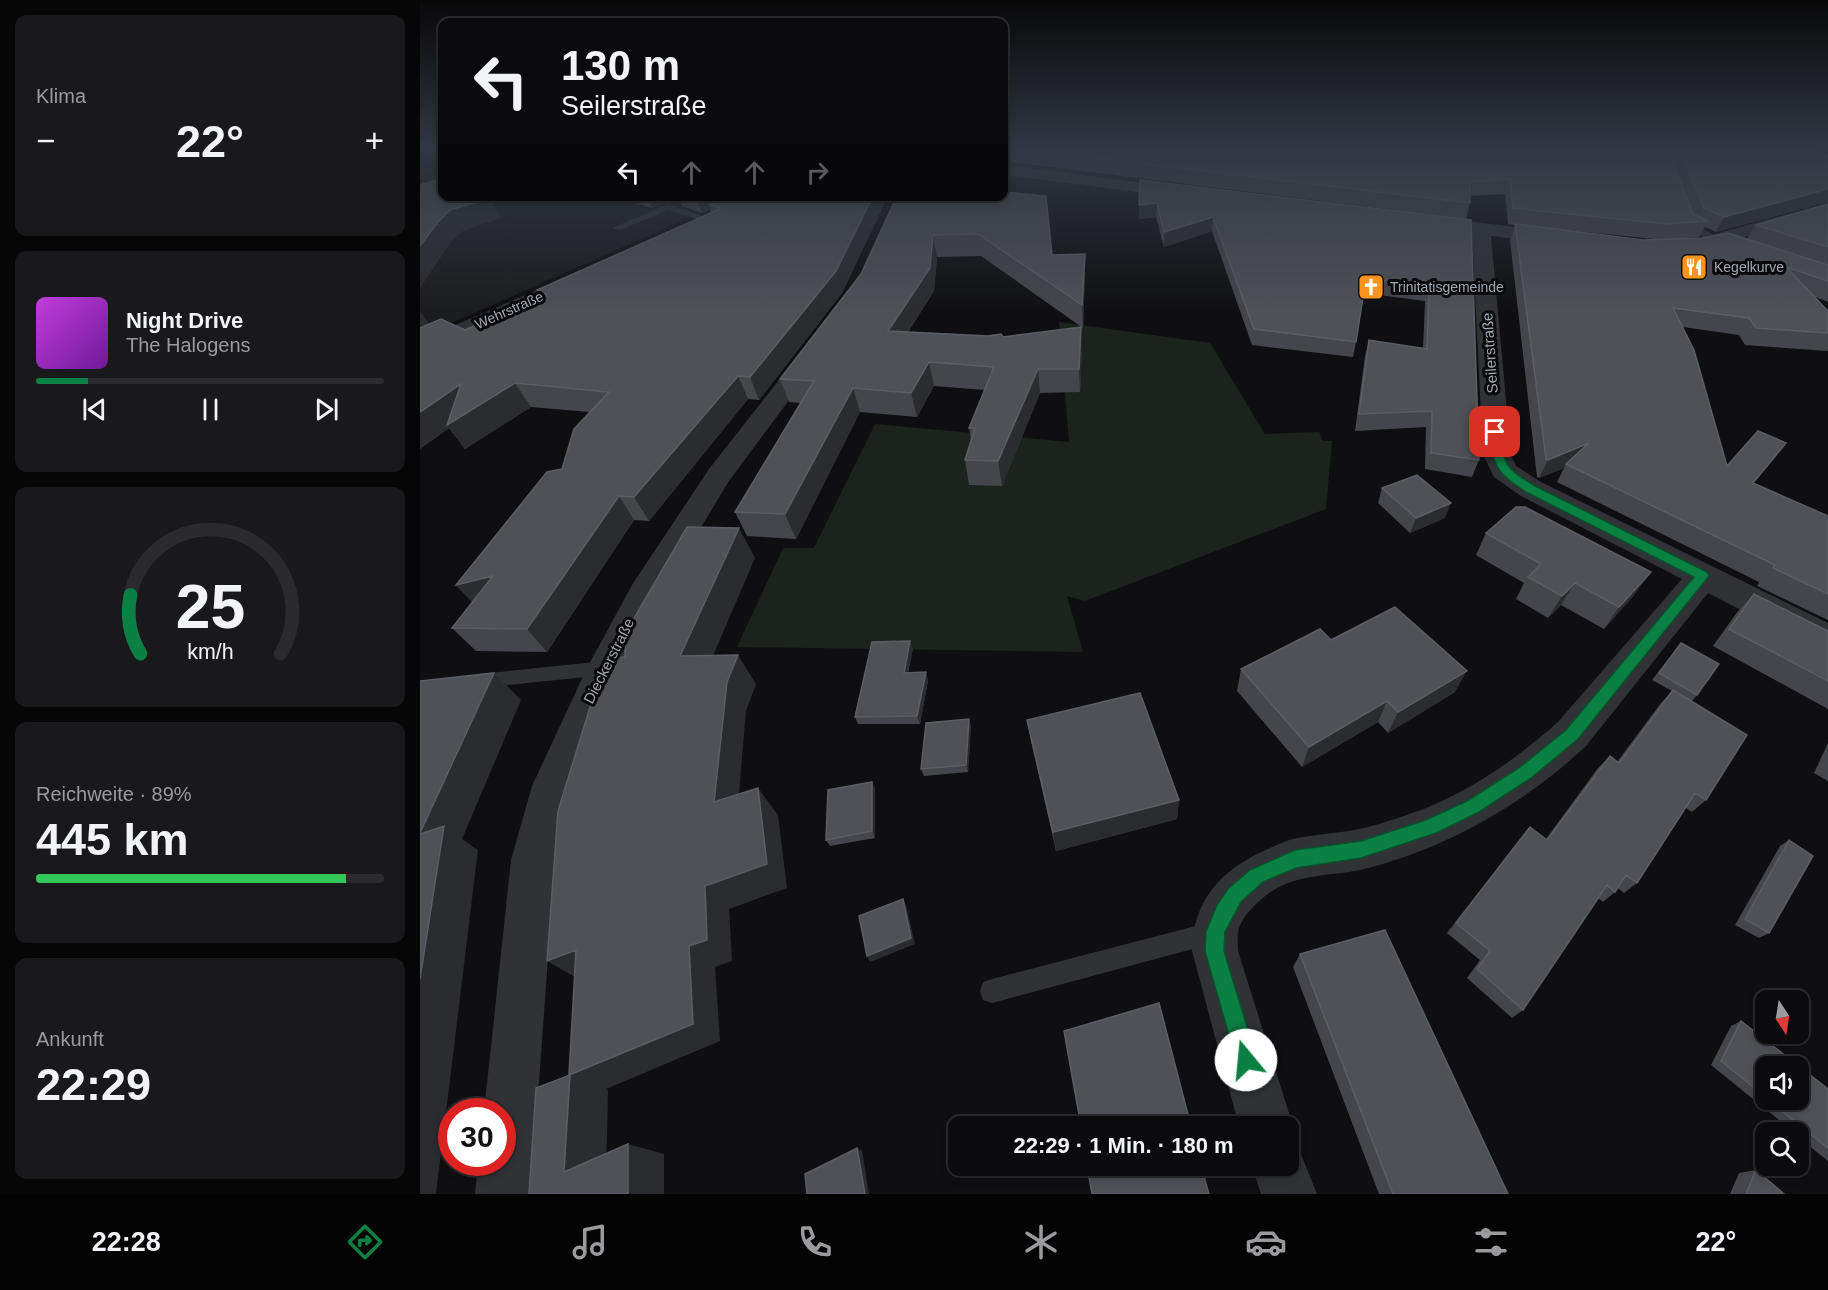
<!DOCTYPE html>
<html lang="de">
<head>
<meta charset="utf-8">
<style>
	body { margin:0; font-family:Helvetica,sans-serif; background:#19191b; color:#f1f3f6; height:100vh; display:flex; flex-direction:column; font-size:22px; white-space:nowrap }
	* { box-sizing:border-box; margin:0 }
	p { font-size:20px; color:#9a9b9d }
	.icon { flex:none; width:33px; height:33px; fill:none; stroke:currentColor; stroke-width:2; stroke-linecap:round; stroke-linejoin:round }
	.map { position:relative; flex:1; overflow:hidden }
	.details { display:flex; flex-direction:column; gap:15px; padding:15px; background:#060607; width:420px }
	.details>* { flex:none }
	.banner { position:absolute; left:18px; top:18px; width:570px; height:183px; border-radius:12px; box-shadow:0 3px 9px #0003,0 0 0 2px #2b2b2e; background:#0b0b0d; color:#f1f3f6; overflow:hidden }
	.needle { width:39px; rotate:168deg }
	.buttons { position:absolute; left:1335px; top:990px; display:grid; gap:12px }
	.buttons a { display:grid; place-items:center; width:54px; height:54px; border-radius:12px; background:#0b0b0d; box-shadow:0 3px 9px #0003,0 0 0 2px #2b2b2e; font-size:30px }
	.speed { position:absolute; left:18px; top:1098px; display:flex; gap:12px; font-size:30px; font-weight:700; text-align:center }
	.speed>* { display:grid; place-content:center; width:78px; height:78px; border-radius:50%; background:#0b0b0d; box-shadow:0 3px 9px #0003,0 0 0 2px #2b2b2e; line-height:1 }
	.speed .limit { border:9px solid #d22; background:#fff; color:#111 }
	.pin { position:absolute; display:grid; place-items:center; width:51px; height:51px; color:#fff; margin:-26px; border-radius:12px; box-shadow:0 3px 9px #0006 }
	.me { position:absolute; width:66px; margin:-33px; rotate:343deg; stroke-linejoin:round; filter:drop-shadow(0 0 4px #0008) }
	.turn { display:flex; align-items:center; gap:21px; height:126px; padding:0 24px; font-size:27px }
	.turn .icon { width:78px; height:78px; stroke-width:2.5 }
	.turn b { display:block; font-size:42px; line-height:51px }
	.lanes { display:flex; align-items:center; height:57px; padding:0 24px; background:#0003; justify-content:center; gap:30px; direction:ltr }
	.lanes .off { opacity:.35 }
	.big { font-size:45px; font-weight:800; line-height:1.1 }
	.details .tile { flex:1; display:flex; flex-direction:column; justify-content:center; gap:9px; min-width:0; padding:0 21px; border-radius:12px; background:#19191b }
	.details .dial { align-items:center; gap:0 }
	.dial svg { height:156px; overflow:visible; fill:none; stroke:#2b2b2e; stroke-width:7; stroke-linecap:round; text-anchor:middle }
	.dial text { fill:#f1f3f6; stroke:none }
	.song { display:flex; align-items:center; gap:18px }
	.cover { width:72px; height:72px; border-radius:9px; background:linear-gradient(135deg,hsl(290 70% 55%),hsl(280 70% 35%)) }
	.played { height:6px; border-radius:3px; background:linear-gradient(90deg,#0b8043 15%,#2b2b2e 15%) }
	.keys { display:flex; justify-content:space-around; direction:ltr }
	.heat { display:flex; justify-content:space-between; align-items:center; font-size:33px; direction:ltr }
	.charge { height:9px; border-radius:4px; background:linear-gradient(90deg,#34c759 89%,#2b2b2e 0) }
	.trip { position:absolute; left:528px; top:1116px; width:351px; height:60px; border-radius:12px; background:#0b0b0d; box-shadow:0 3px 9px #0003,0 0 0 2px #2b2b2e; font-weight:800; line-height:60px; text-align:center }
	.dock { display:flex; height:96px; justify-content:space-around; align-items:center; background:#040405; color:#9a9b9d }
	.dock .icon { width:42px; height:42px }
	.dock .current { color:#0b8043 }
	.dock b { font-size:27px; color:#f1f3f6 }
	main { display:flex; flex:1; min-height:0 }
	.map>svg:first-child { display:block }
	.built { fill:#1b1c1e }
	.green { fill:#1c231c }
	.lines { fill:none; stroke-linecap:round; stroke-linejoin:round }
	.service { fill:#303236; fill-rule:evenodd }
	.minor { fill:#303236; fill-rule:evenodd }
	.tertiary { fill:#303236; fill-rule:evenodd }
	.wall { fill:#45464c; fill-rule:evenodd }
	.shaded-wall { fill:#2b2c30 }
	.building { fill:#4f5157; stroke:#5b5e65; stroke-width:1.5 }
	.route { fill:#0b8043; stroke:#07532c; stroke-width:1.5 }
	.labels { text-anchor:middle; stroke-width:6; stroke-linejoin:round; paint-order:stroke }
	.far-poi-label { font-size:14px; fill:#a0a8b2; stroke:#0a0a0c; text-anchor:start }
	.far-street-label { font-size:14px; fill:#a0a8b2; stroke:#0a0a0c }
	.street-label { font-size:15px; fill:#a0a8b2; stroke:#0a0a0c }
</style>
</head>
<body>
<main>
<section class="details">
<div class="tile"><p>Klima</p>
<div class="heat"><a>−</a><b class="big">22°</b><a>+</a></div>
</div>
<div class="tile">
<div class="song"><i class="cover"></i><div><b>Night Drive</b><p>The Halogens</p></div></div>
<div class="played"></div>
<div class="keys"><svg class="icon" aria-label="previous" viewBox="0 0 24 24"><path d="M18 5L8 12l10 7zM5 5v14"/></svg><svg class="icon" aria-label="pause" viewBox="0 0 24 24"><path d="M8 5v14M16 5v14"/></svg><svg class="icon" aria-label="next" viewBox="0 0 24 24"><path d="M6 5l10 7-10 7zM19 5v14"/></svg></div>
</div>
<div class="tile dial"><svg viewBox="0 0 100 80">
<path d="M14 69A42 42 0 1 1 86 69"/>
<path d="M14 69A42 42 0 0 1 9 39" stroke="#0b8043"/>
<text x="50" y="56" font-size="32" font-weight="700">25</text>
<text x="50" y="72" font-size="11">km/h</text>
</svg></div>
<div class="tile"><p>Reichweite · 89%</p><b class="big">445 km</b><div class="charge"></div></div>
<div class="tile"><p>Ankunft</p><b class="big">22:29</b></div>
</section>
<div class="map">
<svg width="1408" height="1194" viewBox="0 0 1408 1194">
	<rect width="100%" height="100%" fill="#0f0f11"/>
	<path class="built" d="M0,190L22,196L316,197L0,337Z"/>
	<path class="green" d="M639,322L790,343L845,434L899,432L903,441H912L906,509L665,601L647,596L663,652L317,647L363,548H394L455,424L649,442Z"/>
	<g class="lines">
		<path class="service" d="M248,204L294,220L289,223L248,210L200,230L192,228Z
			M1264,217H1270L1280,228L1305,240L1300,243C1285,239 1270,234 1262,219Z
			M185,661L191,663L194,668L191,673L185,675L60,688L54,686L51,681L54,676L60,674Z
			M795,921L803,924L806,932L803,940L795,943L572,1003L563,1000L560,991L563,982L572,979Z"/>
		<path class="minor" d="M584,165L763,188L769,189L772,193L769,197L763,198L584,175Z
			M1408,203V214L1273,252L1266,250L1263,246L1266,242Z
			M1005,216L1136,232L1143,234L1146,238L1143,242L1136,244L1071,236L1091,455L1096,466L1121,482L1408,623V652L1396,649L1288,593L1166,746C1103,805 1024,850 940,870C911,876 878,874 852,891C840,899 820,917 818,933C817,938 818,945 818,951L873,1126L868,1136V1126H819L772,951C773,899 802,869 848,849C857,845 867,840 877,838C898,834 920,833 940,829C960,824 982,817 1001,810C1051,791 1099,757 1138,722L1262,579L1101,496L1074,477L1063,455L1052,233L998,226L996,222L998,218Z
			M392,346L400,348L404,353L309,481L239,597L203,668L152,786L135,860L111,1194H55L58,1162H82V1112H64L91,860L112,786L167,668L212,585L289,469L384,348Z
			M868,1142L878,1147L897,1194H841L832,1166H868Z"/>
		<path class="tertiary" d="M162,271L169,273L172,277L169,281L0,356V340Z"/>
	</g>
	<path class="wall" d="M584,146L1408,155V202L1296,232L1285,227L1279,237L1253,239H1327L1336,225L1408,204V302L1395,297L1408,311V351L1325,345L1319,335L1263,327L1307,466L1334,484L1408,516V620L1337,586L1339,582L1137,482L1144,468L1119,478L1117,477L1090,240L1095,225L1088,224L1085,194L1050,196V203L1046,219L584,161ZM1107,226L1176,233L1235,239L1223,240Z
		M720,180L1051,220L1059,460L1052,477L1005,469L1006,427L935,431L945,356L949,340L1003,348L1005,301L944,293L936,342L933,357L832,345L792,231L744,247L736,217L719,219Z
		M201,196H258L232,208L202,199Z
		M258,196H463L465,202L422,293L339,400L328,399L229,521L214,520L127,652L56,651L32,628L52,602L36,585L142,469L170,412L111,407L45,449L29,428L0,449V312L9,324L45,330L121,296L117,290L292,213L290,209L282,213L262,206Z
		M477,196L632,255L665,276L663,328L561,256L517,257L514,291L488,332L583,337L662,351L660,392L620,393L582,486L549,485L545,460L551,440L549,428L565,390L514,386L497,417L440,412L376,539L327,536L315,512L380,403L369,402L360,379L441,274Z
		M962,488L1025,518L990,533L958,503Z
		M1066,533L1215,594L1184,629L1141,605L1128,618L1096,599L1104,583L1056,555Z
		M1334,594L1408,631V709L1293,646L1318,611Z
		M911,640L1035,692L968,733L958,722L882,767L817,691L821,669Z
		M1261,643L1277,695L1272,701L1286,800L1272,812L1266,808L1217,883L1204,893L1198,888L1195,892L1183,902L1178,898L1103,1010L1092,1018L1047,978L1060,960L1027,933L1100,839L1110,827L1126,839L1178,768L1190,756L1197,762L1241,703L1252,691L1232,680Z
		M493,648L488,673L508,680L500,724H438L435,717Z
		M607,720L759,800L757,819L636,851L611,741Z
		M551,726L548,772L504,776L501,769Z
		M1408,743V781L1394,773Z
		M455,789V838L410,846L406,840Z
		M1369,840L1349,933L1339,938L1315,925L1360,846Z
		M880,954L1088,1194H959L873,967Z
		M1321,1021L1408,1089V1161L1378,1137V1132H1374L1291,1065L1311,1026ZM1346,1066L1378,1100H1346Z
		M1336,1170L1364,1194H1310L1319,1173Z"/>
	<path class="shaded-wall" d="M1408,189V202L1296,232L1304,217Z
		M227,196H258L232,208Z
		M276,196H318L289,205L290,209L282,213Z
		M453,196H463L465,202L422,293L339,400L330,377Z
		M70,198L81,218L43,231L31,242L0,288V246L18,222L30,210Z
		M737,203L736,217L719,219V205Z
		M793,217L792,231L744,247V232Z
		M513,235L517,257L514,291L473,354L468,331Z
		M665,254V276L663,328L662,305Z
		M0,312L14,331L0,339Z
		M661,327L662,351L660,392L659,369Z
		M509,362L514,386L497,417L491,393Z
		M618,369L620,393L582,486L578,461Z
		M318,376L328,399L229,521L214,497Z
		M95,383L111,407L45,449L29,428L0,449V412L41,384Z
		M433,388L440,412L376,539L365,514Z
		M1169,443L1146,464L1144,468L1119,478L1128,460Z
		M199,496L214,520L127,652L107,629Z
		M1031,503L1025,518L990,533L996,518Z
		M319,528L335,558L280,686L260,656Z
		M1231,572L1215,594L1184,629L1199,607Z
		M73,576L59,609L36,585Z
		M1155,583L1141,605L1128,618L1142,596Z
		M490,641L493,648L486,680L484,673Z
		M318,655L336,684L326,711L316,828L294,802L307,682Z
		M1047,671L1035,692L968,733L978,712Z
		M506,672L508,680L500,724L497,716Z
		M74,673L101,700L42,839L58,850L16,1194H0V833Z
		M967,701L958,722L882,767L889,747Z
		M549,719L551,726L548,772L546,765Z
		M452,782L455,789V838L452,831Z
		M338,788L358,815L367,888L309,909L312,961L295,967L300,1041L186,1089L188,1090L186,1180L144,1172L149,1075L269,946L285,886Z
		M759,800L757,819L636,851L633,832Z
		M483,899L486,905L495,944L450,962L447,956Z
		M156,950L162,981L127,961Z
		M208,1144L244,1154V1194H208Z
		M437,1148L442,1151L449,1194H445Z"/>
	<path class="building" d="M584,146H1383L1408,155V189L1304,217L1284,208L1265,162L1259,157L1253,163L1273,214L1288,221L1247,224L1093,208L1090,179L1050,182V203L584,147Z
		M22,178V196H66L70,198L30,210L18,222L0,246V185Z
		M720,180L1051,220L1059,460L1011,453L1012,411L939,414L949,340L1007,349L1009,286L946,278L936,342L834,329L793,217L744,232L737,203L719,205Z
		M584,192L626,196L632,255L665,254L662,305L558,234L513,235L510,268L468,331L568,336L581,334L583,337L661,327L659,369H618L578,461L545,460L555,428H549L574,367L509,362L491,393L433,388L365,514L315,512L394,381L360,379L441,274L477,196H584Z
		M308,196H453L416,271L330,377L318,376L214,497L199,496L107,629L32,628L73,576L36,585L127,472L142,469L154,429L189,392L95,383L27,425L41,384L0,412V328L21,319L45,330L126,294L117,290L302,208L289,205Z
		M1408,204V247L1336,225Z
		M1095,224L1223,240L1282,238L1308,233L1408,265V281L1366,267L1408,311V333L1336,328L1329,318L1253,308L1274,350L1307,466L1338,431L1366,443L1333,483L1408,516V594L1353,568L1355,565L1146,464L1169,443L1128,460L1126,459Z
		M997,475L1031,503L996,518L962,488Z
		M1096,507H1105L1231,572L1199,607L1155,583L1142,596L1108,577L1121,564L1066,533Z
		M267,527L319,528L260,656L318,655L307,682L294,802L338,788L347,864L285,886L287,940L269,946L273,1024L149,1075L156,950L127,961L138,811L175,691L192,658L205,657V634Z
		M1334,594L1408,631V681L1309,629Z
		M975,607L1047,671L978,712L967,701L889,747L821,669L900,629L911,640Z
		M490,641L484,673L506,672L497,716L435,717L452,642Z
		M1261,643L1299,664L1277,695L1239,673Z
		M74,673L0,833V681Z
		M1253,690L1327,735L1286,800L1275,793L1217,883L1206,875L1195,892L1187,885L1103,1010L1057,969L1070,951L1036,923L1110,827L1127,840L1190,756L1199,763Z
		M720,693L759,800L633,832L607,720Z
		M549,719L546,765L501,769L506,723Z
		M452,782V831L406,840L408,790Z
		M24,826L0,979V834Z
		M1369,840L1393,856L1349,933L1325,919Z
		M483,899L491,938L447,956L439,916Z
		M965,930L1088,1194H973L880,954Z
		M739,1003L771,1126H661L644,1031Z
		M1321,1021L1408,1089V1148L1348,1100H1378V1066H1346V1097L1301,1061Z
		M150,1075L144,1172L208,1144V1194H109L116,1088Z
		M437,1148L445,1194H387L385,1174Z
		M667,1166H781L789,1194H672Z
		M1336,1170L1364,1194H1326Z"/>
	<linearGradient id="sky" x2="0" y2="1"><stop stop-color="#080809"/><stop offset="0.47" stop-color="#313743"/><stop offset="1" stop-color="#313743" stop-opacity="0"/></linearGradient>
	<rect width="1408" height="313" fill="url(#sky)"/>
	<path class="route" d="M1075,428L1081,432C1084,466 1085,468 1115,486L1287,572L1289,576L1158,739L1111,778L1059,812L1016,833L941,858L876,868L843,882L821,902L805,932L804,951L837,1060L833,1067L826,1070L819,1067L816,1060L785,951L786,932L797,905L808,889L830,870L875,850L941,841L1006,820L1047,801L1099,768L1146,730L1274,577L1106,492C1076,472 1073,467 1070,432Z"/>
	<defs>
		<symbol id="restaurant-square" viewBox="-11 -11 22 22"><rect x="-9" y="-9" width="18" height="18" rx="4" fill="#fa941e" stroke="#0a0a0c"/><path d="M-5-6h1v4h1v-4h1v4h1v-4h1v5L-1.5 .5V6h-2V.5L-5-1ZM5-6V6H3V1.5H1.5Q1.5-4 5-6Z" fill="#fff"/></symbol>
		<symbol id="church-square" viewBox="-11 -11 22 22"><rect x="-9" y="-9" width="18" height="18" rx="4" fill="#fa941e" stroke="#0a0a0c"/><path d="M-1.2-6h2.4v3.5h3.3v2.4h-3.3V6h-2.4V-.1h-3.3v-2.4h3.3Z" fill="#fff"/></symbol>
	</defs>
	<g fill-rule="evenodd">
		<use href="#restaurant-square" x="1259" y="252" width="30" height="30"/>
		<use href="#church-square" x="936" y="272" width="30" height="30"/>
	</g>
	<g class="labels">
		<g class="far-poi-label">
			<text x="1294" y="272">Kegelkurve</text>
			<text x="970" y="292">Trinitatisgemeinde</text>
		</g>
		<g class="far-street-label">
			<text transform="translate(89 310) rotate(-24)" y="5">Wehrstraße</text>
		</g>
		<g class="street-label">
			<text transform="translate(1070 353) rotate(-94)" y="5">Seilerstraße</text>
			<text transform="translate(189 661) rotate(-63)" y="5">Dieckerstraße</text>
		</g>
	</g>
</svg>
<div class="buttons">
<a><svg class="needle" viewBox="-14 -14 28 28"><path d="M0-13l5 13h-10z" fill="#e53935"/><path d="M0 13l5-13h-10z" fill="#9a9b9d"/></svg></a>
<a><svg class="icon" aria-label="sound" viewBox="0 0 24 24"><path d="M4 9h4l5-4v14l-5-4H4zM17 9q2 3 0 6"/></svg></a>
<a><svg class="icon" aria-label="search" viewBox="0 0 24 24"><circle cx="10" cy="10" r="6"/><path d="M15 15l6 6"/></svg></a>
</div>
<div class="speed"><div class="limit">30</div></div>
<div class="pin" style="left:1075px;top:432px;background:#d93025"><svg class="icon" aria-label="arrive" viewBox="0 0 24 24"><path d="M6 21V4h12l-3 4 3 4H6"/></svg></div>
<svg class="me" style="left:826px;top:1060px" viewBox="-20 -20 40 40"><circle r="19" fill="#fff"/><path d="M0-13L10 11 0 6-10 11z" fill="#0b8043"/></svg>
<div class="trip">22:29 · 1 Min. · 180 m</div>
<div class="banner">
<div class="turn"><svg class="icon" aria-label="left" viewBox="0 0 24 24"><path d="M17 20v-9H6M10 6l-5 5 5 5"/></svg><div><b>130 m</b>Seilerstraße</div></div>
<div class="lanes"><svg class="icon" aria-label="left" viewBox="0 0 24 24"><path d="M17 20v-9H6M10 6l-5 5 5 5"/></svg><svg class="icon off" aria-label="ahead" viewBox="0 0 24 24"><path d="M12 20V5M6 11l6-6 6 6"/></svg><svg class="icon off" aria-label="ahead" viewBox="0 0 24 24"><path d="M12 20V5M6 11l6-6 6 6"/></svg><svg class="icon off" aria-label="right" viewBox="0 0 24 24"><path d="M7 20v-9h11M14 6l5 5-5 5"/></svg></div>
</div>
</div>
</main>
<nav class="dock">
<b>22:28</b>
<svg class="icon current" aria-label="directions" viewBox="0 0 24 24"><path d="M12 3l9 9-9 9-9-9zM9 14v-3h6M13 9l2 2-2 2"/></svg>
<svg class="icon" aria-label="music" viewBox="0 0 24 24"><path d="M9 18V5l10-2v13"/><circle cx="6" cy="18" r="3"/><circle cx="16" cy="16" r="3"/></svg>
<svg class="icon" aria-label="phone" viewBox="0 0 24 24"><path d="M5 4h4l2 5-3 2q2 4 5 5l2-3 5 2v4C11 20 4 13 5 4z"/></svg>
<svg class="icon" aria-label="climate" viewBox="0 0 24 24"><path d="M12 3v18M4 7l16 10M4 17L20 7"/></svg>
<svg class="icon" aria-label="car" viewBox="0 0 24 24"><path d="M5 17H2v-5l4-1 3-4h7l3 4 3 1v5h-3M9 17h6M6 11h13"/><circle cx="7" cy="17" r="2"/><circle cx="17" cy="17" r="2"/></svg>
<svg class="icon" aria-label="filters" viewBox="0 0 24 24"><path d="M4 7h16M4 17h16"/><circle cx="9" cy="7" r="2"/><circle cx="15" cy="17" r="2"/></svg>
<b>22°</b>
</nav>
</body>
</html>
